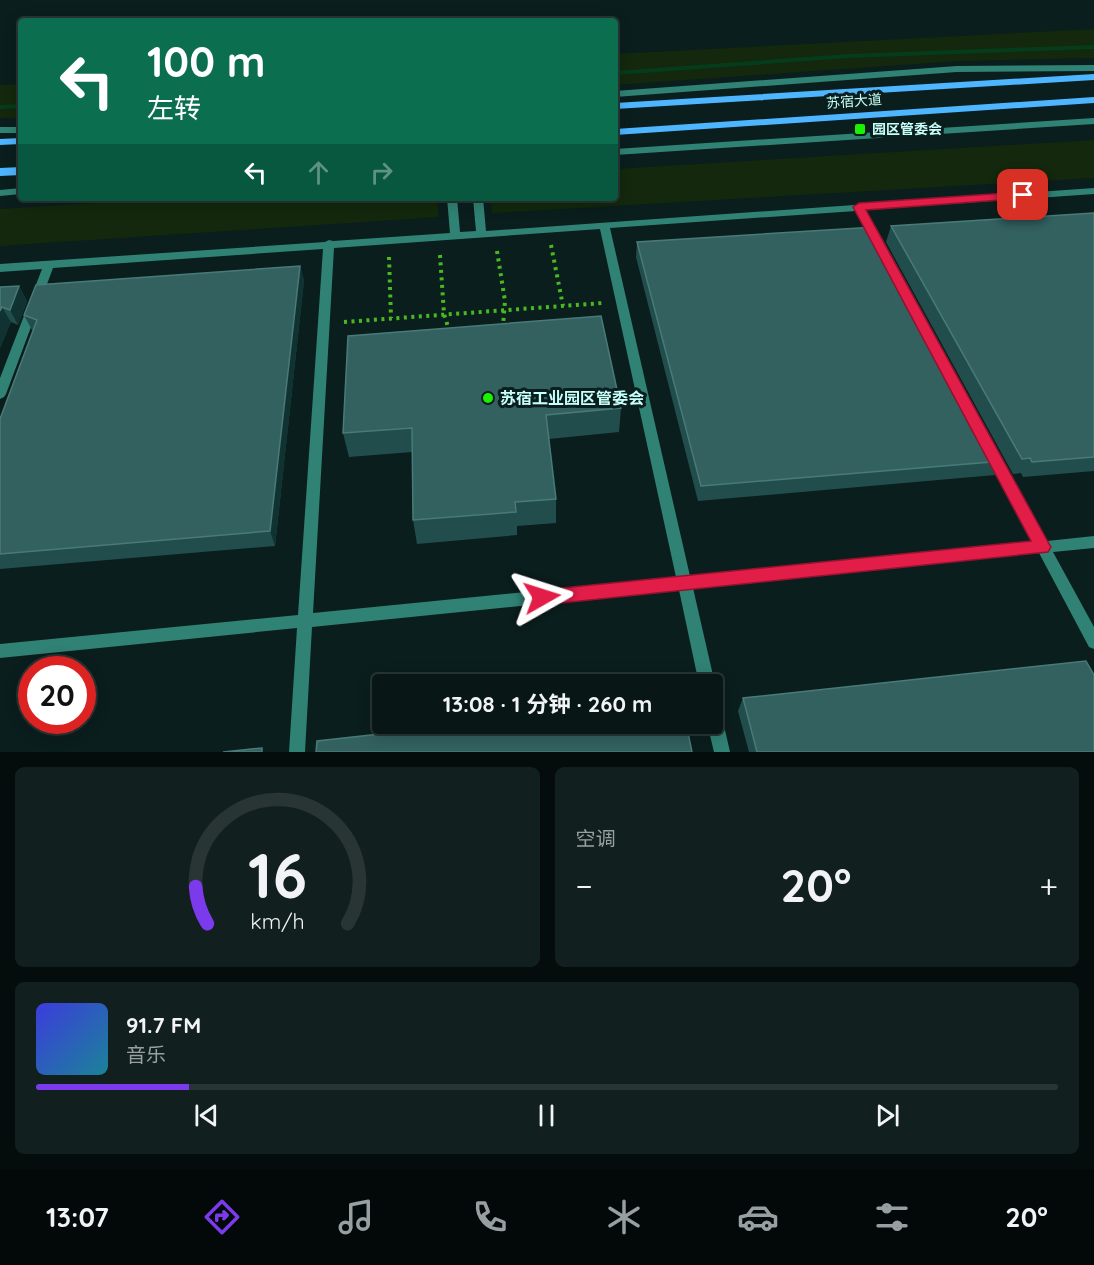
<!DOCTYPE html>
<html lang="zh">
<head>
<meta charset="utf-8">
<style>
	body { margin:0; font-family:Quicksand,"Noto Sans SC",sans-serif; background:#111f1f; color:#f1f3f6; height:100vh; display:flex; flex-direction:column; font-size:22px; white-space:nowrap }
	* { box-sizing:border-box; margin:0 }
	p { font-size:20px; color:#989fa1 }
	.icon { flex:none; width:33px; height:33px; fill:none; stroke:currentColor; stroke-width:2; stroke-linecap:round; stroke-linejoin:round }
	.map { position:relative; height:752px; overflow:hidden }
	.side { display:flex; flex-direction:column; gap:15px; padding:15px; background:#040c0c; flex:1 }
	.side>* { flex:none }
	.hud { position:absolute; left:18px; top:18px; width:600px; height:183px; border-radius:6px; box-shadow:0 3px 15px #0003,0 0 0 2px #293535; background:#0b6e4f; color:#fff; overflow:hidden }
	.speed { position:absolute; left:18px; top:656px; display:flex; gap:12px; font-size:30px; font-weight:700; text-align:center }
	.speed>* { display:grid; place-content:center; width:78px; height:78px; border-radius:50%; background:#081616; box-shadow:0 3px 15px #0003,0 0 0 2px #293535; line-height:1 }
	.speed .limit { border:9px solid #d22; background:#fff; color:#111 }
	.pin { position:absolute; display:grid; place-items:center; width:51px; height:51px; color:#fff; margin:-26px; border-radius:12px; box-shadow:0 3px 9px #0006 }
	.me { position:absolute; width:66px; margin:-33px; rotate:84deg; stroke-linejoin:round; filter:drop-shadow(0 0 4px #0008) }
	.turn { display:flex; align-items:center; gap:21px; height:126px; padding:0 30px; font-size:27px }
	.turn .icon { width:78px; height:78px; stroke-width:2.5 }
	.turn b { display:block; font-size:42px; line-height:51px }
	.lanes { display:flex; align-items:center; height:57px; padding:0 30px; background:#0003; justify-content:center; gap:30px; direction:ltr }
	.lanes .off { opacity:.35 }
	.big { font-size:45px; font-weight:700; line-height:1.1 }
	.side .widget { flex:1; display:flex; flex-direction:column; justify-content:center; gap:9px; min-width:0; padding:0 21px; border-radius:9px; background:#111f1f }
	.side .dial { align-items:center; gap:0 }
	.dial svg { height:156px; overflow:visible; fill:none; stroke:#293535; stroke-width:7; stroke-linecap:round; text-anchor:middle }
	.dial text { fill:#f1f3f6; stroke:none }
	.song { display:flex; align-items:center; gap:18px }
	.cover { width:72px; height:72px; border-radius:9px; background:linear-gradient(135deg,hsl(240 70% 55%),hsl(190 70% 35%)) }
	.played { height:6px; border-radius:3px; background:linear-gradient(90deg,#7c3aed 15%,#293535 15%) }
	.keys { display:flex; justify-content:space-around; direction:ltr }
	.heat { display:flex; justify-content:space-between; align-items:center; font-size:33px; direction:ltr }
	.side .tiles { flex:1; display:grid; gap:15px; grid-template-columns:1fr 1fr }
	.widget:last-child { grid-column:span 2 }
	.trip { position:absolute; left:372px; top:674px; width:351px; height:60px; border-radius:6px; background:#081616; box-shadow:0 3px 15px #0003,0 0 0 2px #293535; font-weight:700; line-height:60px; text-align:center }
	.dock { display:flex; height:96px; justify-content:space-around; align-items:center; background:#030909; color:#989fa1 }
	.dock .icon { width:42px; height:42px }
	.dock .active { color:#7c3aed }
	.dock b { font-size:27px; color:#f1f3f6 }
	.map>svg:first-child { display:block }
	.green { fill:#13280c }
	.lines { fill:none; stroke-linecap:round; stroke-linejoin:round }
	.stream { fill:#043c1c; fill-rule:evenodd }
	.path { stroke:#4ab921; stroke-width:4; stroke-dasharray:3 4.5; stroke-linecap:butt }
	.lane { fill:#308274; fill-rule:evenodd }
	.primary { fill:#4eb5ff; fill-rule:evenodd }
	.wall { fill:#214e4d }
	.shaded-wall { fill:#103332 }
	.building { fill:#326160; stroke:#4a7a78; stroke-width:1.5 }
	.route { fill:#e11d48; stroke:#92132f; stroke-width:1.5 }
	.poi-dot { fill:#1bf200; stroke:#0a1e1d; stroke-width:2 }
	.labels { text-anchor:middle; stroke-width:6; stroke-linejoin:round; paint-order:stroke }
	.far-street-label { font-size:14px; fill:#c7fffa; stroke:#0a1e1d }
	.far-poi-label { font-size:14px; font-weight:bold; fill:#c7fffa; stroke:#0a1e1d; text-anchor:start }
	.poi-label { font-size:16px; font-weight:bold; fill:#c7fffa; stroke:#0a1e1d; text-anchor:start }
</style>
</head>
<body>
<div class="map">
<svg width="1094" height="752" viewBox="0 0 1094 752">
	<rect width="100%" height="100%" fill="#0a1e1d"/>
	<path class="green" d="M1094,29V58L958,61L615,85V54Z
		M21,84V118H0V85Z
		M1094,140V178L492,213L490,198H615V169Z
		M173,198H437L439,217L0,246V209Z"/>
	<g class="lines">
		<path class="stream" d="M1094,45V49L849,58L615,75V71L849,54Z
			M21,104V108L0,109V105Z"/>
		<path class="path" d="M551,245L563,306
			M497,251L505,301L503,326
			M440,255L444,314L449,330
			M389,257L391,318
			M344,322L603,303"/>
		<path class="lane" d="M1094,65V71L957,72L615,97V91L957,66Z
			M1094,118V124L615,155V149Z
			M0,127H21V133H0Z
			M21,188V194L0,196V190Z
			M1094,188V194L866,210L883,243L878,246L873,243L856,211L610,228L690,576L1033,542L986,453L987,449H997L1047,541L1094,536V548L1053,552L1094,627V649L1089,647L1039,553L693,588L715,684L712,689V684H699L679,590L312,627L305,752H289L297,628L0,658V644L298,615L323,249L53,268L6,394L4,397L0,399V378L42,269L0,272V264L325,242L329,240L333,241L450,233L447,198H457L460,232L476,231L473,198H483L486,231ZM600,229L676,577L313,613L334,248Z
			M712,700L718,703L720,708L730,752H714L707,723H712Z"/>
		<path class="primary" d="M1094,74V80L615,109V103Z
			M1094,97V103L615,135V129Z
			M21,138V144L0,145V139Z
			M21,167V175L0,176V168Z"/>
	</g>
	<path class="wall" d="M1094,213V471L1023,477L1021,473L1013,474L886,242L891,226Z
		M637,242L1003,461L995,475L698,501L636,257Z
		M300,266L304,281L275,546L0,569V419L33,331L32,330L24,315Z
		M19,286L27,301L18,325L11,322L0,348V287Z
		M621,408L619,432L549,439L556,499V523L517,526V535L417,544L413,520L412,452L349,457L343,433Z
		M743,698L1094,752H749L738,711Z"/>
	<path class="shaded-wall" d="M300,266L304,281L275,546L270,531Z
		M19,286L27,301L18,325L10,310Z
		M2,307L11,322L0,348V311Z"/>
	<path class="building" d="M1094,213V457L1032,462L1030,458L1022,459L891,226Z
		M875,227L1003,461L701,486L637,242Z
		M300,266L270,531L0,554V419L37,320L24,315L36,285Z
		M19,286L10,310L2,307L0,311V287Z
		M601,316L621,408L546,415L556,499L515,502L516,512L413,520L412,428L343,433L348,336Z
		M1086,661L1094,675V752H757L743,698Z
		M479,723H686L692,752H316L317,741Z
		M262,748V752H223Z"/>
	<path class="route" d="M1023,192L1029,195L1027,198L866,210L1048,542L1051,547L1048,552L542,605L536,602L534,597L536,592L542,590L1031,541L853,207L859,203Z"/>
	<g class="poi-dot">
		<rect x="854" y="123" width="12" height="12" rx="3"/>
		<circle cx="488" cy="398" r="6"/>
	</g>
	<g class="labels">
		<g class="far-street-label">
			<text transform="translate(854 101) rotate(-4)" y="5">苏宿大道</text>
		</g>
		<g class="far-poi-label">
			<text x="872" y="134">园区管委会</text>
		</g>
		<g class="poi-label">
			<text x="500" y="404">苏宿工业园区管委会</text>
		</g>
	</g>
</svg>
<div class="speed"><div class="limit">20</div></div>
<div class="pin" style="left:1023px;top:195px;background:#d93025"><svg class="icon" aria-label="arrive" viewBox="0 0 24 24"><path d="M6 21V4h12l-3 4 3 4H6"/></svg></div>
<svg class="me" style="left:542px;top:597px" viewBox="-20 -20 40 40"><path d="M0-17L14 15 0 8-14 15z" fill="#e11d48" stroke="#fff" stroke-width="4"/></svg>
<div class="trip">13:08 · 1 分钟 · 260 m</div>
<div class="hud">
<div class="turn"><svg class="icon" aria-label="left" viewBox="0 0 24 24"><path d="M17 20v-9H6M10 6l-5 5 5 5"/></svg><div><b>100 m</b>左转</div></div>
<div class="lanes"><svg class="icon" aria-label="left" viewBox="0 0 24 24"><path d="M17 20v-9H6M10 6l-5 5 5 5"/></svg><svg class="icon off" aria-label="ahead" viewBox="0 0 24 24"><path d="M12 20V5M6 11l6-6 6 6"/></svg><svg class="icon off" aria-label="right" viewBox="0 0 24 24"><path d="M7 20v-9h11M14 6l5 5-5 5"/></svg></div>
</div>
</div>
<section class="side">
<div class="tiles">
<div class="widget dial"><svg viewBox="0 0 100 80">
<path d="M14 69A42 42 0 1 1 86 69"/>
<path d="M14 69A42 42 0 0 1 8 50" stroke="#7c3aed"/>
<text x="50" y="56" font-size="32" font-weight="700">16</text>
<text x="50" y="72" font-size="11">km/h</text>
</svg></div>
<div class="widget"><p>空调</p>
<div class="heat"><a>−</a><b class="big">20°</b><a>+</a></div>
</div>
<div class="widget">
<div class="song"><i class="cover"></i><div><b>91.7 FM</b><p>音乐</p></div></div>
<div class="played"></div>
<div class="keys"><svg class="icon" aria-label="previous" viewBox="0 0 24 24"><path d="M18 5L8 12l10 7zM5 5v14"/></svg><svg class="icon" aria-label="pause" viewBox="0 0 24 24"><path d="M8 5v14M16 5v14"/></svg><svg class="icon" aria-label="next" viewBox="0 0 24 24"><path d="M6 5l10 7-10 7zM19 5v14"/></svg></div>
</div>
</div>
</section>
<nav class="dock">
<b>13:07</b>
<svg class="icon active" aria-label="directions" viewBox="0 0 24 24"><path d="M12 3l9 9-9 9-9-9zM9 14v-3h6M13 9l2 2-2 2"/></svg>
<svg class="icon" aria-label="music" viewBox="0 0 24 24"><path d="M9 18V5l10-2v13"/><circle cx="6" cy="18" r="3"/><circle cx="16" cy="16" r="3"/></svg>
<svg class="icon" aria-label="phone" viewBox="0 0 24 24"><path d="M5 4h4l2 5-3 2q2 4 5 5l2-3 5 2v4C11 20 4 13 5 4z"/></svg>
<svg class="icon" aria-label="climate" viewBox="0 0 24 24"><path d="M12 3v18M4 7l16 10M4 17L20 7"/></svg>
<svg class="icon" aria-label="car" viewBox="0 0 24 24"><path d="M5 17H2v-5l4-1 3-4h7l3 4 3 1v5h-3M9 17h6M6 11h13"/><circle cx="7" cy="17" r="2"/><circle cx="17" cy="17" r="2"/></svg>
<svg class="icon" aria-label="filters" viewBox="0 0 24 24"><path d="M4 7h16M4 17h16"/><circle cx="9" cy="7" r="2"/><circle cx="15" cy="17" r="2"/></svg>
<b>20°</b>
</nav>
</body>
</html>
